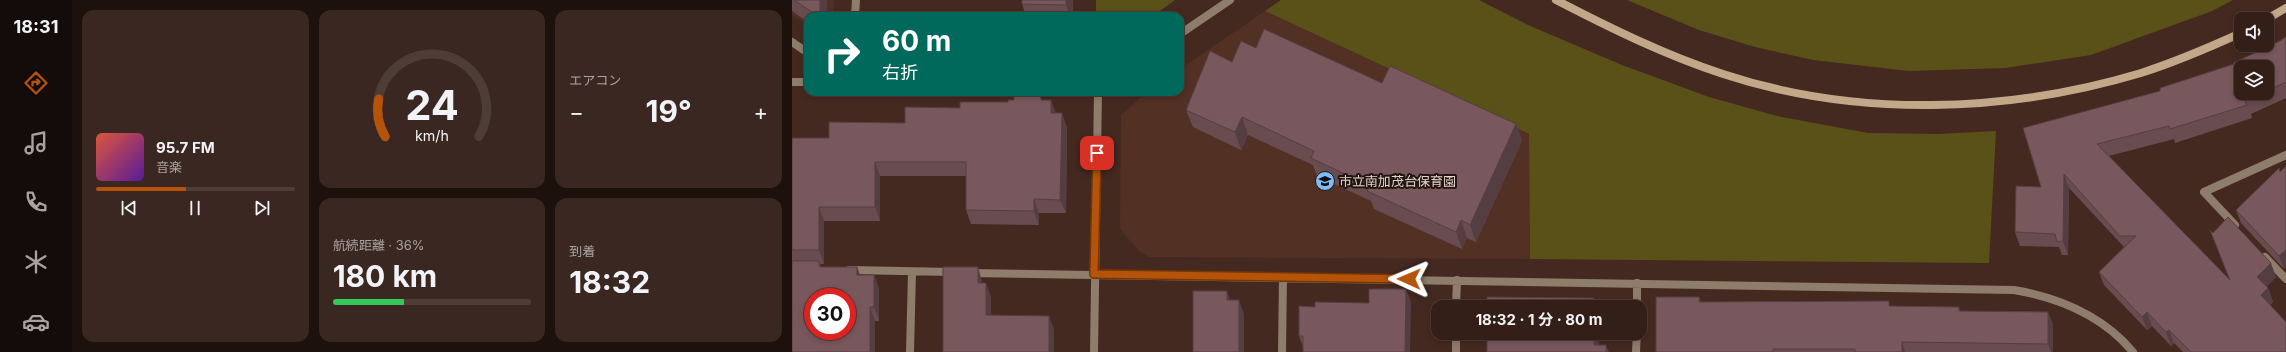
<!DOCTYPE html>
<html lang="ja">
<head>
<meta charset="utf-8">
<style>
	body { margin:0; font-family:Inter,"Noto Sans JP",sans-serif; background:#3b2721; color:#f1f3f6; height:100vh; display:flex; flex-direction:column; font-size:15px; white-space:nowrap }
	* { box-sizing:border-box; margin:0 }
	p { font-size:13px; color:#a9a2a2 }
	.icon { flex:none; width:22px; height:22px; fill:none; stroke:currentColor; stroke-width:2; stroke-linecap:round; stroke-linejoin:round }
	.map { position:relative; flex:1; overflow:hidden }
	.details { display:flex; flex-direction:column; gap:10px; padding:10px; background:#1c110d; width:720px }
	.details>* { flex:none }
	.top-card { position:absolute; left:12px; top:12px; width:380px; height:84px; border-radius:12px; box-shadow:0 2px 6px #0003,0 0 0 1px #4e3d37; background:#00695c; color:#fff; overflow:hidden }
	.fabs { position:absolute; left:1442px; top:12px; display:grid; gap:8px }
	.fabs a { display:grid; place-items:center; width:40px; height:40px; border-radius:8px; background:#331f18; box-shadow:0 2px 6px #0003,0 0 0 1px #4e3d37; font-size:20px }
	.speed { position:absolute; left:12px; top:288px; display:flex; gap:8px; font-size:20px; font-weight:700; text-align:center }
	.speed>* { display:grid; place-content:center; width:52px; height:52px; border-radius:50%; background:#331f18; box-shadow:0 2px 6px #0003,0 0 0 1px #4e3d37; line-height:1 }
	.speed .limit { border:6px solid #d22; background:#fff; color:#111 }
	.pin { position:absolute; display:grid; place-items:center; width:34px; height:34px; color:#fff; margin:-17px; border-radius:8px; box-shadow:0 2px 6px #0006 }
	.me { position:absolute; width:44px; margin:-22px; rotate:271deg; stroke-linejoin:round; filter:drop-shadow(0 0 3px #0008) }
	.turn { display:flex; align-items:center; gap:14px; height:84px; padding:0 12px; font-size:18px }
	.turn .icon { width:52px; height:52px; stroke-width:2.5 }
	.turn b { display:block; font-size:28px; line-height:34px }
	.big { font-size:30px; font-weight:700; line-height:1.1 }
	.details .widget { flex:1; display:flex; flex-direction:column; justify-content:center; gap:6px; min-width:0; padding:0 14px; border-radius:12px; background:#3b2721 }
	.details .dial { align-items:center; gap:0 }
	.dial svg { height:104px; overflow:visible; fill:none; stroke:#4e3d37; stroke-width:7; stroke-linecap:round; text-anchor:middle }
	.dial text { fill:#f1f3f6; stroke:none }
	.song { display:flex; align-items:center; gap:12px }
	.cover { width:48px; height:48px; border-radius:6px; background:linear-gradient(135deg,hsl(10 70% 55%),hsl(270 70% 35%)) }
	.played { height:4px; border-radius:2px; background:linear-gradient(90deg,#b45309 45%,#4e3d37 45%) }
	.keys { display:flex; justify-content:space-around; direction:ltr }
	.heat { display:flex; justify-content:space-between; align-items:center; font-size:22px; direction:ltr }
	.charge { height:6px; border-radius:3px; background:linear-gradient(90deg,#34c759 36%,#4e3d37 0) }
	.details .tiles { flex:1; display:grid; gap:10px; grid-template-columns:repeat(3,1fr) }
	.widget:first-child { grid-row:span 2 }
	.trip { position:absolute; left:639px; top:300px; width:216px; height:40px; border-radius:12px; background:#331f18; box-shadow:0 2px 6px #0003,0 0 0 1px #4e3d37; font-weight:700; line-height:40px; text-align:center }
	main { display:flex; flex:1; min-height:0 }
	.tabs { display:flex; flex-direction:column; width:72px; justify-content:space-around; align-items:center; background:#140c0a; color:#a9a2a2 }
	.tabs .icon { width:28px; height:28px }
	.tabs .current { color:#b45309 }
	.tabs b { font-size:18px; color:#f1f3f6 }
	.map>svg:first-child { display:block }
	.built { fill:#523024 }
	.green { fill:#5a5118 }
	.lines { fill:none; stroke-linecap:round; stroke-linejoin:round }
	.lane { stroke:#8e7d6a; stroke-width:8 }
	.street { stroke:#8e7d6a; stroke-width:8 }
	.secondary { stroke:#c2a789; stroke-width:8 }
	.wall { fill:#684c50; fill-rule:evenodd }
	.shaded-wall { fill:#553e41 }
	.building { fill:#79585d; stroke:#553e41; fill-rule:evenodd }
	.route-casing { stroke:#753606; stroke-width:10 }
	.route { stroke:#b45309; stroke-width:7 }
	.labels { text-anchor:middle; stroke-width:4; stroke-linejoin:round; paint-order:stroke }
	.poi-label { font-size:13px; fill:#e4d2cc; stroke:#221611; text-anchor:start }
</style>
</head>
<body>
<main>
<nav class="tabs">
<b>18:31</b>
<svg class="icon current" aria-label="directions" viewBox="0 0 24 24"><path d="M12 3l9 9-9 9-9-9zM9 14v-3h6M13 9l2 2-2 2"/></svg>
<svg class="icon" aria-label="music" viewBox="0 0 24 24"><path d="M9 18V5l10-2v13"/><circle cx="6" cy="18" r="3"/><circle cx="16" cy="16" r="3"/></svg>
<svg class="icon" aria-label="phone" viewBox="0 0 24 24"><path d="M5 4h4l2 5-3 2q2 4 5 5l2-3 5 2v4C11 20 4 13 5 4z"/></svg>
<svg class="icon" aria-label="climate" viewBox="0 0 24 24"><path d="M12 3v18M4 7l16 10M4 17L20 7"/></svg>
<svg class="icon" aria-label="car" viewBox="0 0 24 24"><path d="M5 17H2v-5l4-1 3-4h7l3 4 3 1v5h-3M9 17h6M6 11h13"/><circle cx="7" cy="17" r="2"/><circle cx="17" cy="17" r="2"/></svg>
</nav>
<section class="details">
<div class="tiles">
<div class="widget">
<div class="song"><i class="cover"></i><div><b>95.7 FM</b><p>音楽</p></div></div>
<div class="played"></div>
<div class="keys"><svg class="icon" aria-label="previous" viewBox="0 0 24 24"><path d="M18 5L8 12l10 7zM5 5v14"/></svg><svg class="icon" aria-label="pause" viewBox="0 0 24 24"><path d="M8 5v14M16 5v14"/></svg><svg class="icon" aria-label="next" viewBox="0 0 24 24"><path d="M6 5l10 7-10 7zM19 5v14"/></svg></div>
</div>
<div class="widget dial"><svg viewBox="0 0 100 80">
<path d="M14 69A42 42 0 1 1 86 69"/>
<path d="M14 69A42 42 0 0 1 9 40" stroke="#b45309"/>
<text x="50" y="56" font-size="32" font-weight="700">24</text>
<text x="50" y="72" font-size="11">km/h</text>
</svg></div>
<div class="widget"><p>エアコン</p>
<div class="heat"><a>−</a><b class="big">19°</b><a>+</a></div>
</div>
<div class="widget"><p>航続距離 · 36%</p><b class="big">180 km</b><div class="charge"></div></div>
<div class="widget"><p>到着</p><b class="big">18:32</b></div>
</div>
</section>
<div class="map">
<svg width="1494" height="352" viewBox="0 0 1494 352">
	<rect width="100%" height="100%" fill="#442920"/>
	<path class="built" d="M0,0H42L41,16H16V25L0,15Z
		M473,11L737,134L738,259L357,257L348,252L328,229L329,115L355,92H388V69Z"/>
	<path class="green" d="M304,0H383L361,16H304Z
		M489,0H687L736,25L830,65L917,97L985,116L1076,133L1146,134L1204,131L1197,263L738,259L737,134L473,11Z
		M835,0H1441L1420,11L1299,55L1213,68L1117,71L1021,60L963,47L907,30Z"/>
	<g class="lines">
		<path class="lane" d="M0,42L16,53"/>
		<path class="street" d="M63,16L64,0
			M388,34L438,0
			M0,82H16
			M1443,225L1412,192L1494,155
			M1473,257L1494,279
			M57,270L161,272
			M177,273L1222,290C1268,298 1310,315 1341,352
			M664,307L665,280
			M845,307V283
			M118,352L120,272
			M302,352L306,92
			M490,352L491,277
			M664,352V333
			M844,352L845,333"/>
		<path class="secondary" d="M764,0C818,28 873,55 931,74C1064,118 1216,113 1349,73C1383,62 1416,48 1449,33
			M1475,19L1494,8"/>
	</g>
	<path class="wall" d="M0,0H35L34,16H16V22L0,11Z
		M230,0H281V16H234L230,4Z
		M1494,37V98L1459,114L1460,118L1383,143L1382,139L1317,156L1437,279L1418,230L1421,233L1484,277L1474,287L1476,288L1481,302L1478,305L1494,352H1391L1382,343L1379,346L1360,326L1355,330L1312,285L1307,272L1332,247L1277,188L1276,255H1270L1267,247L1228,246L1223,232L1249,187L1368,91L1442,65ZM1475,67V93H1449Z
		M464,48L590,83L724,124L730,141L684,242L675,238L670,249L582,209L579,201L525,176L521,165L456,135L449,150L401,127L394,110L440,62Z
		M248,95L250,100H259L263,113L275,127L274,213H247V225L179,224L174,210V176H88V221H32V264H28L29,267H65L68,275H82L87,289V321H83V352H0V138H37L113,123L168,108L216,102Z
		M1488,172L1492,269L1449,223L1444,210Z
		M614,289L619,303L511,347L507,336L523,307L577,303Z
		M907,297L909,302L1099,306L1167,307L1168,311L1256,312L1261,325V352H864Z"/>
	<path class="shaded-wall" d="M28,0H35L34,16H28Z
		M274,0H281V16H278L274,5Z
		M259,100L264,114L259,113Z
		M270,113L275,127L274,213L268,200Z
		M450,117L456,135L449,150L443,132Z
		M724,124L730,141L684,242L678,225Z
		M83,162L88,176V221L83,207Z
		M1272,174L1277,188L1276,255L1271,241Z
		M242,199L247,213V225L242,211Z
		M27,207L32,221V264L27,250Z
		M669,220L675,238L670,249L664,232Z
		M1494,250V267L1492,269L1487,256Z
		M1479,263L1484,277L1470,291L1465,277Z
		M65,267L70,281L65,275Z
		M186,267L190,281V297L186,283Z
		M82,275L87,289V321L82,307Z
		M194,283L199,296V329L194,315Z
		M1476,288L1481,302L1474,309L1469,295Z
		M614,289L619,303L618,352H613Z
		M435,291L440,305L435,300Z
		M802,298L806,307H802Z
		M447,300L452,314V352H447Z
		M78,307L83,321V352H78Z
		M1256,312L1261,325V352H1259L1256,344Z
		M1355,312L1360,326L1355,330L1350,317Z
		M257,316L262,329V352H257Z
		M1377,330L1382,343L1379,346L1374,332Z
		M802,333H807V352L802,345Z
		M1110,342L1113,352H1110Z
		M814,345L817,352H814Z"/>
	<path class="building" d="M2,0H28V16H26Z
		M230,0H274V5L230,4Z
		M472,29L590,83L598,66L724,124L678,225L669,220L664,232L575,191L578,186L519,158L522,151L450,117L443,132L394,110L418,51L440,62L449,41L464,48Z
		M1494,37V82L1475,91V67H1449V93H1471L1453,101L1455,105L1378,129L1377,126L1305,144L1438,280L1418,230L1421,233L1436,217L1479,263L1465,277L1476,288L1469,295L1494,322V352H1399L1377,330L1374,332L1355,312L1350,317L1307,272L1344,236H1328L1272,174L1271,241L1265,242L1263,234L1223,232L1224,186L1249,187L1231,128L1368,91V88L1442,64L1441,63L1488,41Z
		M222,95H248L249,100H259V113H270L268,200L242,199V211L174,210V162H83V207H27V250H0V138H37V122L113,123V107L168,108V102H216V100H222Z
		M1494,166V250L1487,256L1444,210L1487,168L1488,172Z
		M0,261H27V267H65V275H82V307H78V352H0ZM21,297H55V331H21Z
		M151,267H186V283H194V315L257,316V352H151Z
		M577,289H614L613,352H511V336H507V306L523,307V302L577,303Z
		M401,291H435V300H447V352H401Z
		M695,297L802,298V307H695Z
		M864,297H907V302L1097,301V306L1167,307V311L1256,312V344L1110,342V352H1063V349H981V352H864Z
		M695,333H802V345H814V352H695Z"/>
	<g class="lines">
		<defs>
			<path id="route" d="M305,153L302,274L617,279"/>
		</defs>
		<use href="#route" class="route-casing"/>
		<use href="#route" class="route"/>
	</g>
	<defs>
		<symbol id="school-disc" viewBox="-11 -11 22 22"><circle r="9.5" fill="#7ebdf9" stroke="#221611"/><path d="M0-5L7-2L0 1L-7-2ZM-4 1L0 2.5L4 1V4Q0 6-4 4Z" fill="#111"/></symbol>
	</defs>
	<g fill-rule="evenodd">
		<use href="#school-disc" x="522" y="170" width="22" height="22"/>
	</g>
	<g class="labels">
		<g class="poi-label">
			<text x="547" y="186">市立南加茂台保育園</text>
		</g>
	</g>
</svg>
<div class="fabs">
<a><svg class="icon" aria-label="sound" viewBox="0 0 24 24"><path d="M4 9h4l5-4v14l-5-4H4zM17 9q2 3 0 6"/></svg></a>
<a><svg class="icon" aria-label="layers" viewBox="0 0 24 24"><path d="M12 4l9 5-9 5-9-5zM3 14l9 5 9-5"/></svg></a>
</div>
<div class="speed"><div class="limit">30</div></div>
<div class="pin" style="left:305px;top:153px;background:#d93025"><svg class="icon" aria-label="arrive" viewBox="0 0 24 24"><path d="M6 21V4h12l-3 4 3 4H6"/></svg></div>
<svg class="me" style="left:617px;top:279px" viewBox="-20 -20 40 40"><path d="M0-17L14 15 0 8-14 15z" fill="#b45309" stroke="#fff" stroke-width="4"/></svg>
<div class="trip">18:32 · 1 分 · 80 m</div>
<div class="top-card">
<div class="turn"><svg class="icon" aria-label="right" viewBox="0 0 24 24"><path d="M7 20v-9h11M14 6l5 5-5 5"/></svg><div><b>60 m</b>右折</div></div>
</div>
</div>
</main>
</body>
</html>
